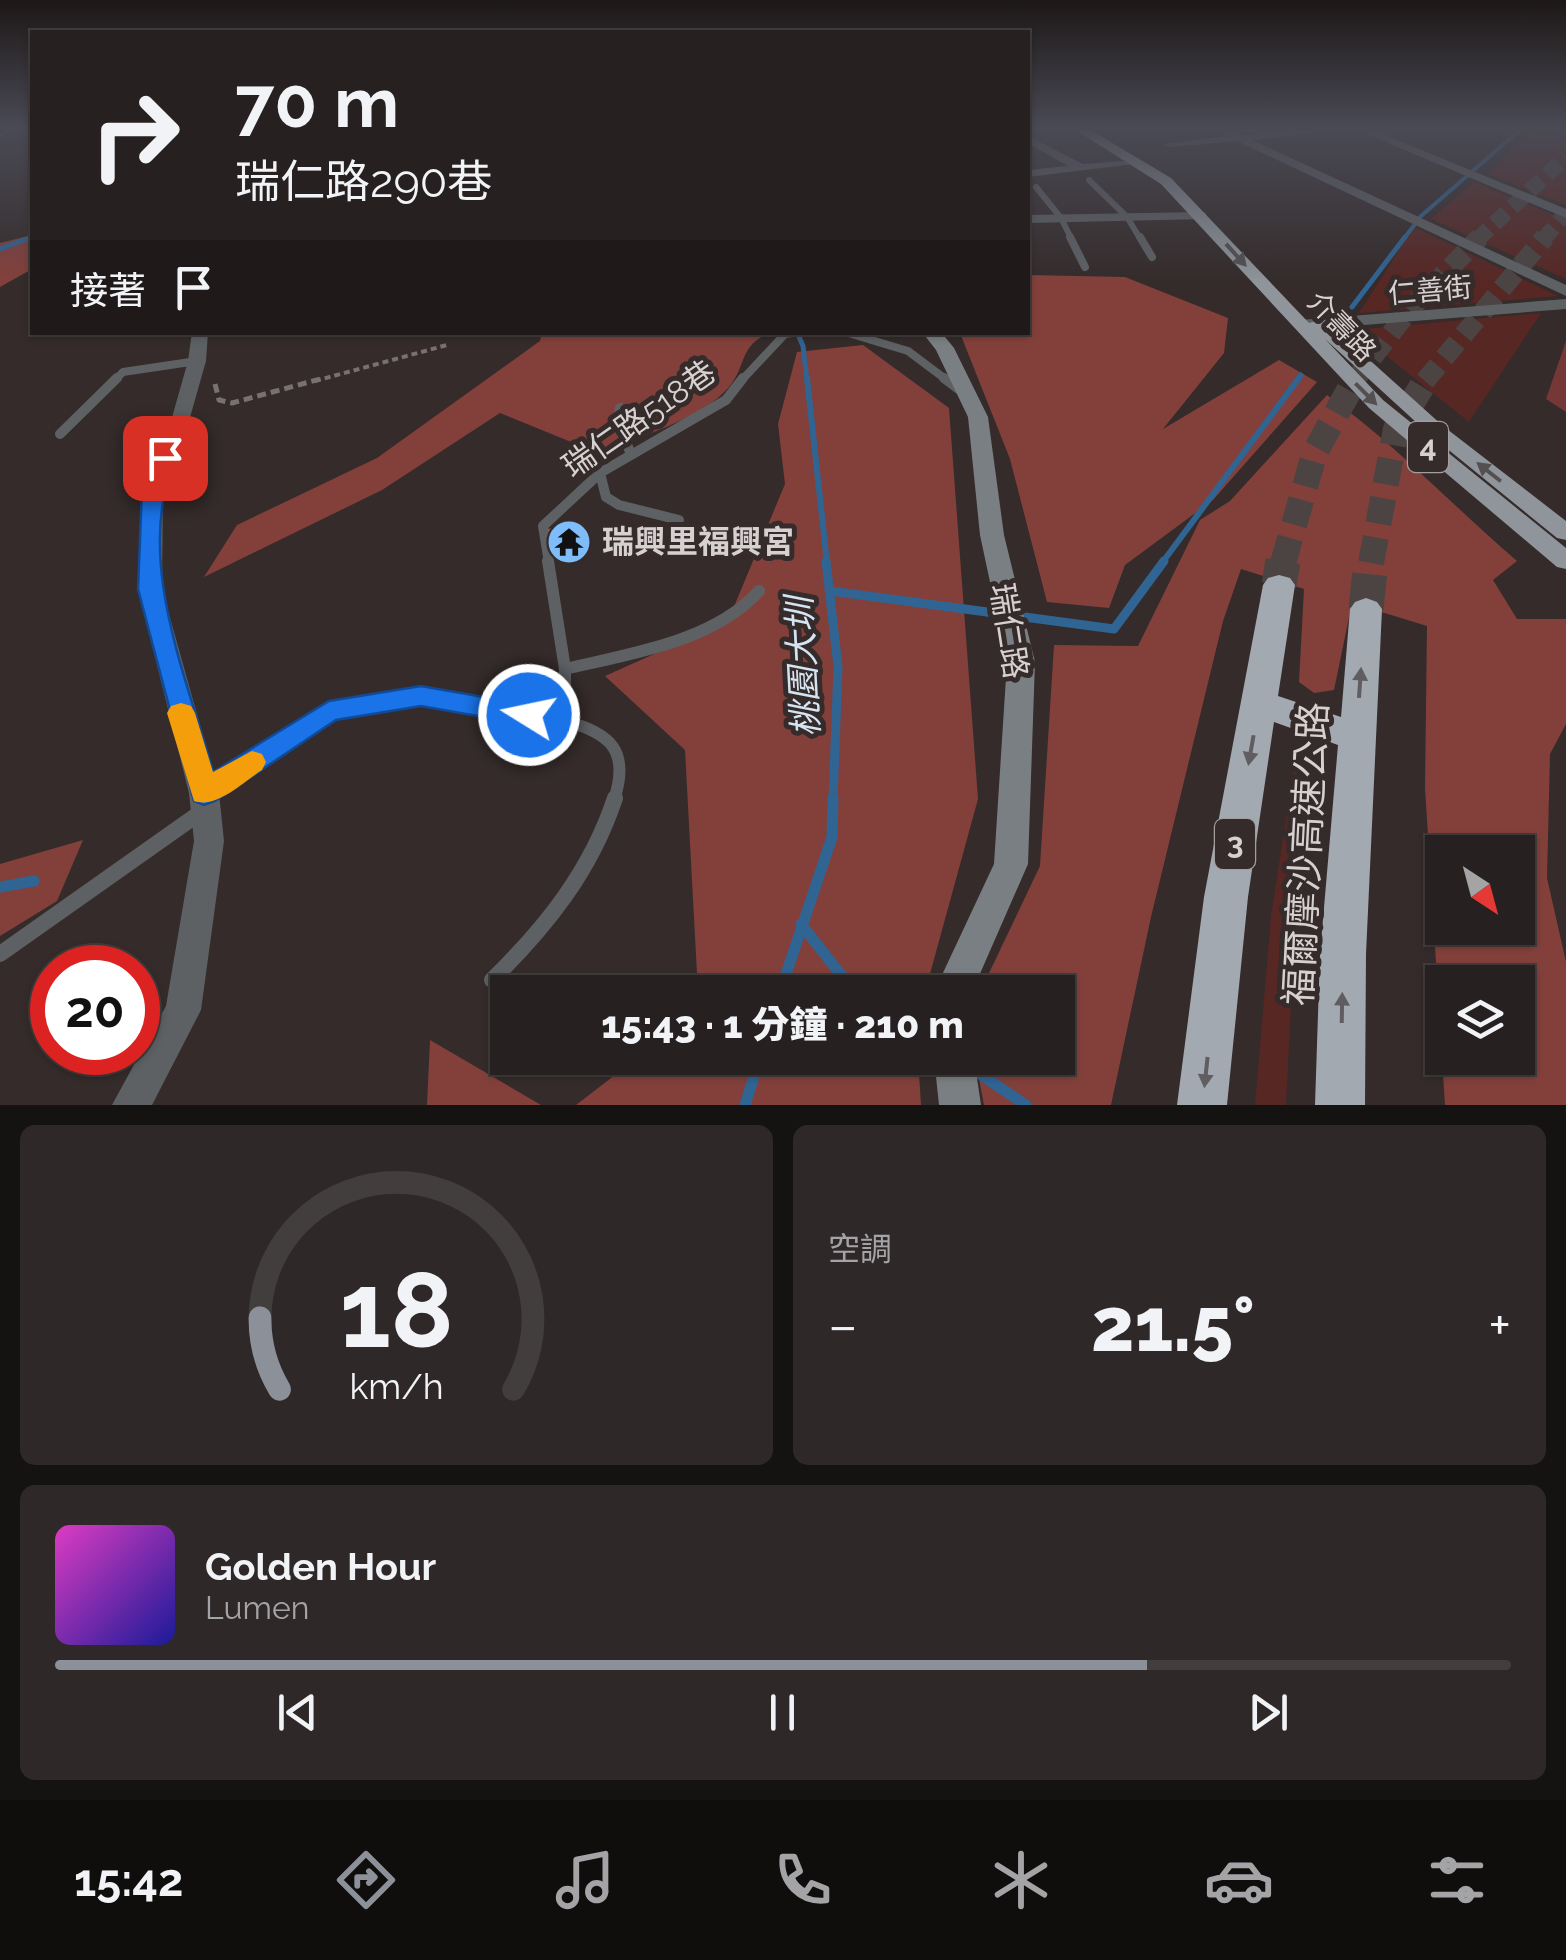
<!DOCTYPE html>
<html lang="zh-TW">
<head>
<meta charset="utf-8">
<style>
	body { margin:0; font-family:Raleway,"Noto Sans TC",sans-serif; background:#2f2829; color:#f1f3f6; height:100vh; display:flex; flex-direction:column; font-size:38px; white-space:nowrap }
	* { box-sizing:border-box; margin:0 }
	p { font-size:32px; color:#a4a3a5 }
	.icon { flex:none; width:55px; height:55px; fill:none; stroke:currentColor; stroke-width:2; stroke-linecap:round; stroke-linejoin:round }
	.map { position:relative; height:1105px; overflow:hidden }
	.panel { display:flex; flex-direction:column; gap:20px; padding:20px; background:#151212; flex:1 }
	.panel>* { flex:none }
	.hud { position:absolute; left:30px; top:30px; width:1000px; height:305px; border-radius:0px; box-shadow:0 2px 8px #0004,0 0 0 2px #433e3e; background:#272020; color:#f1f3f6; overflow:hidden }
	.needle { width:65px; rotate:144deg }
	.controls { position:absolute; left:1425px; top:835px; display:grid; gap:20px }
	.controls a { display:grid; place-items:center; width:110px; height:110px; border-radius:0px; background:#272020; box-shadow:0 2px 8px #0004,0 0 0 2px #433e3e; font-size:50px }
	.speed { position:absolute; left:30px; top:945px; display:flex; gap:20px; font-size:50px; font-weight:700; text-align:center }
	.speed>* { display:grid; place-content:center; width:130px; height:130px; border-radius:50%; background:#272020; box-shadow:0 2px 8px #0004,0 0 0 2px #433e3e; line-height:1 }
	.speed .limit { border:15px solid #d22; background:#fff; color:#111 }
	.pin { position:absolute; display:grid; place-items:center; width:85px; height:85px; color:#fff; margin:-42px; border-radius:20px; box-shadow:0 5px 15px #0006 }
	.me { position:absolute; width:110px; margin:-55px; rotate:280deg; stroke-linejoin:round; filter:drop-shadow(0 0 8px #0008) }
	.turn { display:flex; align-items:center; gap:35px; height:210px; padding:0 40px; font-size:45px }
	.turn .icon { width:130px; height:130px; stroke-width:2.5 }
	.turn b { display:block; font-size:70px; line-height:85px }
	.then { display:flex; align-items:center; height:95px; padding:0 40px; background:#0003; gap:20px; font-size:38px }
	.big { font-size:75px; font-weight:800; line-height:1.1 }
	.panel .widget { flex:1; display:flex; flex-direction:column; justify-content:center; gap:15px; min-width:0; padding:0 35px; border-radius:15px; background:#2f2829 }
	.panel .dial { align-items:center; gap:0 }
	.dial svg { height:260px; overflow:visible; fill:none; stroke:#433e3e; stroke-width:7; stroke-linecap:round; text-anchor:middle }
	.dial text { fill:#f1f3f6; stroke:none }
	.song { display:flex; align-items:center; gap:30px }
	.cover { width:120px; height:120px; border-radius:15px; background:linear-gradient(135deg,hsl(310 70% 55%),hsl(240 70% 35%)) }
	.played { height:10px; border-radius:5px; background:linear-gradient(90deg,#8c9099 75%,#433e3e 75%) }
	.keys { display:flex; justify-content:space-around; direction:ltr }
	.heat { display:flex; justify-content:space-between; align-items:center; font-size:55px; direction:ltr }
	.panel .tiles { flex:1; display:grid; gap:20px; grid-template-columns:1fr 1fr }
	.widget:last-child { grid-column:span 2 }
	.trip { position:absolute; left:490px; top:975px; width:585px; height:100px; border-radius:0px; background:#272020; box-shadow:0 2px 8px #0004,0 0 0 2px #433e3e; font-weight:800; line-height:100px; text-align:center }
	.tabs { display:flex; height:160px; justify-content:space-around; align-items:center; background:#100d0d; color:#a4a3a5 }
	.tabs .icon { width:70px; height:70px }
	.tabs .active { color:#8c9099 }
	.tabs b { font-size:45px; color:#f1f3f6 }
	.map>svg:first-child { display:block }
	.green { fill:#572724 }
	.forest { fill:#83403b; fill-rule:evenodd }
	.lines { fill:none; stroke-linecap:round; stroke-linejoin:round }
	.stream-far4 { stroke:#306493; stroke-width:4 }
	.stream-far3 { stroke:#306493; stroke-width:5 }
	.stream-far2 { stroke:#306493; stroke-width:6 }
	.stream-far1 { stroke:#306493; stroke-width:9 }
	.stream { stroke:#306493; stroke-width:11 }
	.highway-tunnel-far3 { stroke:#4c4443; stroke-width:16; stroke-dasharray:16 8; stroke-linecap:butt }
	.highway-tunnel-far2 { stroke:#4c4443; stroke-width:20; stroke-dasharray:20 10; stroke-linecap:butt }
	.highway-tunnel-far1 { stroke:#4c4443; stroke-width:26; stroke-dasharray:26 14; stroke-linecap:butt }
	.highway-tunnel { stroke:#4c4443; stroke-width:35; stroke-dasharray:35 18; stroke-linecap:butt }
	.path-far2 { stroke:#797171; stroke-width:2.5; stroke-dasharray:5 2.5; stroke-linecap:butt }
	.path-far1 { stroke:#797171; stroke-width:4; stroke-dasharray:6 4; stroke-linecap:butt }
	.path { stroke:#797171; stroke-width:5; stroke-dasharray:9 5; stroke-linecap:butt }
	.lane-far4 { stroke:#5e6164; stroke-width:6 }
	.lane-far3 { stroke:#5e6164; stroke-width:8 }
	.lane-far2 { stroke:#5e6164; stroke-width:10 }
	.lane-far1 { stroke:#5e6164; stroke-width:12 }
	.lane { stroke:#5e6164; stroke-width:16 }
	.street { fill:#5e6164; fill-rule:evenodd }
	.secondary { fill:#7a7f83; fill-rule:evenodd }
	.primary { fill:#8f959b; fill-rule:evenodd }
	.highway { fill:#a2a9b0; fill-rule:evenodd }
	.wall { fill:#753836 }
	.shaded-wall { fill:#572c2a }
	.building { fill:#804946; stroke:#8d5e5c; stroke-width:2.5 }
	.oneway { fill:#545052 }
	.oneway2 { fill:#605d60 }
	.route { fill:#1a73e8; stroke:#114b97; stroke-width:2.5 }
	.slow { fill:#f59e0b }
	.labels { text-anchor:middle; stroke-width:10; stroke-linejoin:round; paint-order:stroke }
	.far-street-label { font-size:28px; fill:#d6d0d0; stroke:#342b2a }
	.shield { fill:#342b2a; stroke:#a59e9e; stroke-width:2.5 }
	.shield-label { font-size:30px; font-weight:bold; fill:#d6d0d0 }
	.street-label { font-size:32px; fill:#d6d0d0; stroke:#342b2a }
	.poi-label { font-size:32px; font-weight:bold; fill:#d6d0d0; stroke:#342b2a; text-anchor:start }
	.water-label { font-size:35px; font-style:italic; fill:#d5e4f2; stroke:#342b2a }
	.near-street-label { font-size:38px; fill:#d6d0d0; stroke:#342b2a }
</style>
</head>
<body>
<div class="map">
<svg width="1566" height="1105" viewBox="0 0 1566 1105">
	<rect width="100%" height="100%" fill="#342b2a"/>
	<path class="green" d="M1532,129H1566V205L1488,174Z
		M1474,182L1566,220V279L1431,219Z
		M1414,227L1558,296L1359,313Z
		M1541,313L1469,422L1354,330Z
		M1301,758L1313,774L1295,927L1286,1105H1255L1271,916L1294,767Z"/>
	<path class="forest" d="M32,235V269L0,287V243Z
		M1028,275L1125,277L1228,318L1224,353L1163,429L1279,360L1317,382L1213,500L1125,565L1109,608L1047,602L1010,459L960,333L1028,332Z
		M542,333H768C738,348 747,365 729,387C702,419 636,438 598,453L500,413L382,490L204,577L237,525L377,458L540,341Z
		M863,345L949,408L978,799L925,992H698L685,750L605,676L728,621L785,484L778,424L797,352Z
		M1327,395C1395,444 1453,506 1517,561L1493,580L1517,619H1566V724L1550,754L1547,878L1566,962V1105H1445L1425,788L1427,626L1352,603L1334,690L1314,693L1299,682L1304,589L1241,569L1223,621L1151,917L1111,1105H984L975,1058H1058V992H980L1040,866L1054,645L1138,646L1200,520L1230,501ZM1442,852H1518V928H1442ZM1442,982H1518V1058H1442Z
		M83,840L57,901L0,936V864Z
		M430,1040L541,1105H427Z
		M637,1058H918L921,1105H576Z"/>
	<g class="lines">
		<path class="stream-far4" d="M25,240L32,237
			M1403,240L1421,216L1521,129"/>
		<path class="stream-far3" d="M0,249L32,237
			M1352,307L1405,237
			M797,332L803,346L807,381
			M1297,381L1301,375"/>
		<path class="stream-far2" d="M807,378L827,563
			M1162,563L1299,378"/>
		<path class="stream-far1" d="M826,561L838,667L833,800
			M830,591L1114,629L1164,561"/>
		<path class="stream" d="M0,887L34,881
			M801,924L841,975L863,992
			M780,992L832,837L833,798
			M956,1058L1026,1105
			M745,1105L760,1058"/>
		<path class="highway-tunnel-far3" d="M1477,240L1566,157
			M1543,240L1566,213"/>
		<path class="highway-tunnel-far2" d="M1354,381L1411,308L1480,237
			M1425,381L1545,237"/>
		<path class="highway-tunnel-far1" d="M1283,563L1315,452L1356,378
			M1371,563L1396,429L1427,378"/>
		<path class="highway-tunnel" d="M1279,585L1283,561
			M1366,609L1371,561"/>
		<path class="path-far2" d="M0,136L15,129"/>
		<path class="path-far1" d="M315,381L447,345"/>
		<path class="path" d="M215,384L219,400L232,403L324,378"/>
		<path class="lane-far4" d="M1089,180L1127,217L1141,240
			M1036,187L1061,218L1072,240"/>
		<path class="lane-far3" d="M1070,237L1085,267
			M1140,237L1152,257
			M845,332L908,351L948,381
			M114,381L123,372L197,361
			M741,381L785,334L801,332"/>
		<path class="lane-far2" d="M944,378L964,393
			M620,408L618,422L630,452
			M60,434L117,378
			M600,473L606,497L619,505L679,520
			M549,563L543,526L600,473L726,400L743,378"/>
		<path class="lane-far1" d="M565,669C629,654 713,642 759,591
			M565,721C611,733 630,751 614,800
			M204,793L329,711L421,696L565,721V669L548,561"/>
		<path class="lane" d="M0,954L204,810
			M492,980C546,927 591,871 615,798"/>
		<path class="street" d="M1215,129H1229L1240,134L1343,129L1252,140L1566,285V296L1237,141L1169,147L1164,144L1226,136Z
			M1355,129H1370L1566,209V218Z
			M1028,136L1083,164L1136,160L1142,163L1028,177V170L1068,166L1028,143Z
			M1201,212L1206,213V219L1028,223V215Z
			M1566,299V309L1300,330L1292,325L1300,320Z
			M192,332H208L206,361L187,428L163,489L162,589L219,793L224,841L201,1010L152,1105H112L166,1006L194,841L189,793L138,589L143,489L169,428L188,361Z"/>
		<path class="secondary" d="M922,332H941L954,348L988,417L1004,535L1035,662L1028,864L972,992H934L994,864L1007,662L980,535L968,417L936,350Z
			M934,1058H974L981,1105H939Z"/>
		<path class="primary" d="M1074,129H1089L1171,178L1309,323L1324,319L1443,426L1566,521V540L1557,538L1429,434L1325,339L1383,400L1566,548V569L1557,567L1369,408L1161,184Z"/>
		<path class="highway" d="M1279,575L1290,578L1295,585L1278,696L1341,717L1350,609L1355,602L1366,598L1377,602L1382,609L1366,954L1365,1105H1315L1320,954L1338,745L1274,722L1248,897L1227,1105H1177L1204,897L1263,585L1268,578Z"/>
	</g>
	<path class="wall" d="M1229,129H1306L1241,135Z
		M1566,341V412L1546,399Z"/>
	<path class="shaded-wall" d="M1242,129H1306L1241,135Z
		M586,536L587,545L553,550L552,541Z"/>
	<path class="building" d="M582,525L586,536L552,541L549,530Z"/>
	<defs><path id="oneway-solid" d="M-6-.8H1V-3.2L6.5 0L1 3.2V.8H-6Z" transform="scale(2.5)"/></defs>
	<g class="oneway">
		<use href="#oneway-solid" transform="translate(1236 255) rotate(48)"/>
		<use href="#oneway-solid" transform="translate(1366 394) rotate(45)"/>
		<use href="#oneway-solid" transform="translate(1489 472) rotate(-142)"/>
	</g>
	<g class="oneway2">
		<use href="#oneway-solid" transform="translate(1360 683) rotate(-86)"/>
		<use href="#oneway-solid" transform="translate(1251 750) rotate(100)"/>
		<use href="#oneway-solid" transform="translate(1342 1008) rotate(-89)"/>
		<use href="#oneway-solid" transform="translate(1206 1072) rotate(96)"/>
	</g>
	<linearGradient id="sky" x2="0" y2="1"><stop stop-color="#1d1817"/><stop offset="0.45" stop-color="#4a4a55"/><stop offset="1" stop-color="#4a4a55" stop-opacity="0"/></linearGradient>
	<rect width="1566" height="284" fill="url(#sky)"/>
	<path class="route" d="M165,452L175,458C134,559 186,674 213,772L329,701L421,686L529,705L539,708L543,715L539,722L529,725L421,706L336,720L215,801L204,805L194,801L138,589L142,489L155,458Z"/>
	<path class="slow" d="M181,703L191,706L195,713L213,772L252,751L262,754L266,762L262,770C243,782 217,809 194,801L167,713L171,706Z"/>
	<defs>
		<symbol id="temple-disc" viewBox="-11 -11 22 22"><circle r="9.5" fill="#7ebdf9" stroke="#342b2a"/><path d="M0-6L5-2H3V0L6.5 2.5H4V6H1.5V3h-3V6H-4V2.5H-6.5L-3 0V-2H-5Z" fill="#111"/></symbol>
	</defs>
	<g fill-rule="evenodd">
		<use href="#temple-disc" x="544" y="517" width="50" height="50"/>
	</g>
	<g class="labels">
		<g class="far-street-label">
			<text transform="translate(1430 290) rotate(-5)" y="10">仁善街</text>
			<text transform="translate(1342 326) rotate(46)" y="10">介壽路</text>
		</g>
		<g class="shield">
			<rect x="1408" y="422" width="40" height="50" rx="8"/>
			<rect x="1215" y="819" width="40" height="50" rx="8"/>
		</g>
		<g class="shield-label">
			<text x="1428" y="457">4</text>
			<text x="1235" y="854">3</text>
		</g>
		<g class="street-label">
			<text transform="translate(639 419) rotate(-35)" y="11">瑞仁路518巷</text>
			<text transform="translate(1009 631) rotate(81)" y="11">瑞仁路</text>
		</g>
		<g class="poi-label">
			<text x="602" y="553">瑞興里福興宮</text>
		</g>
		<g class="water-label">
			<text transform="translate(803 667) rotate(-93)" y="12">桃園大圳</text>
		</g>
		<g class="near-street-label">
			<text transform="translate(1306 854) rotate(-87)" y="13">福爾摩沙高速公路</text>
		</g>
	</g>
</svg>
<div class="controls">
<a><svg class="needle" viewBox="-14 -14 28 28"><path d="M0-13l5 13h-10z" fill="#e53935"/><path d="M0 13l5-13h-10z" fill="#a4a3a5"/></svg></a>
<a><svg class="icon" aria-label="layers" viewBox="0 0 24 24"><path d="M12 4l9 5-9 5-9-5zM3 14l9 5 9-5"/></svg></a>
</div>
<div class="speed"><div class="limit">20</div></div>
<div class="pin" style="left:165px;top:458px;background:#d93025"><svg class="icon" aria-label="arrive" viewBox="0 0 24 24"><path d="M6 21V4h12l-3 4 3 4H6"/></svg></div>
<svg class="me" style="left:529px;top:715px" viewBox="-20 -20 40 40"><circle r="17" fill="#1a73e8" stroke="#fff" stroke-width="3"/><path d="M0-11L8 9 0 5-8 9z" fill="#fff"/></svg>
<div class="trip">15:43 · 1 分鐘 · 210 m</div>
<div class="hud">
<div class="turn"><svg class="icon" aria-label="right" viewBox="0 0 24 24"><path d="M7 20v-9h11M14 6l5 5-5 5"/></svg><div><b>70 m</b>瑞仁路290巷</div></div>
<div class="then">接著<svg class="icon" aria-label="arrive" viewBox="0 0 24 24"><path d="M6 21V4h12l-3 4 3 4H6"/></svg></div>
</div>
</div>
<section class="panel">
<div class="tiles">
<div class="widget dial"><svg viewBox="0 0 100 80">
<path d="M14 69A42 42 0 1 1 86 69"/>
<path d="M14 69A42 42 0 0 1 8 47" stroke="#8c9099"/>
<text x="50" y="56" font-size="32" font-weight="700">18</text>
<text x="50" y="72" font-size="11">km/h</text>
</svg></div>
<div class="widget"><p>空調</p>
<div class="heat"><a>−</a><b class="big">21.5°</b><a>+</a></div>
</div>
<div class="widget">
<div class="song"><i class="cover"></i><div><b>Golden Hour</b><p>Lumen</p></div></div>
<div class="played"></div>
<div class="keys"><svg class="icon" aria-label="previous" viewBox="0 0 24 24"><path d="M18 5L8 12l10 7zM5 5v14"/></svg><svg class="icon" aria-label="pause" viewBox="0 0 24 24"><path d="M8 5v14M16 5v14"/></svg><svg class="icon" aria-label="next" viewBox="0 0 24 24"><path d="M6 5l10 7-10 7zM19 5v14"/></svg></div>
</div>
</div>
</section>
<nav class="tabs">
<b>15:42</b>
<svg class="icon active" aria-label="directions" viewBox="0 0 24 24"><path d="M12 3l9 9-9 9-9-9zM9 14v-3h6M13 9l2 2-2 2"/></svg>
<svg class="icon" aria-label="music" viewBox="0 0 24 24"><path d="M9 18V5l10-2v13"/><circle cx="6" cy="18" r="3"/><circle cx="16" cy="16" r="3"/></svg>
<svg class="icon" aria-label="phone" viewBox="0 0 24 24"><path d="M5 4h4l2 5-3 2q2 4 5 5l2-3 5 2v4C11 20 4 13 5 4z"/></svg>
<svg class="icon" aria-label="climate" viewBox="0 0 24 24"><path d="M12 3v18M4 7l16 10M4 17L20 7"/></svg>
<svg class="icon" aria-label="car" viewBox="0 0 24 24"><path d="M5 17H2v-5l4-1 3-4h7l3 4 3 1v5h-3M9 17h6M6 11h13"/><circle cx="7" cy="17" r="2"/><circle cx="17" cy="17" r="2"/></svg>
<svg class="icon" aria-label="filters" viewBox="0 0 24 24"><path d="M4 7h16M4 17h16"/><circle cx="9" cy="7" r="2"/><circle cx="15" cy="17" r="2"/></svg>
</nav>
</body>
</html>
